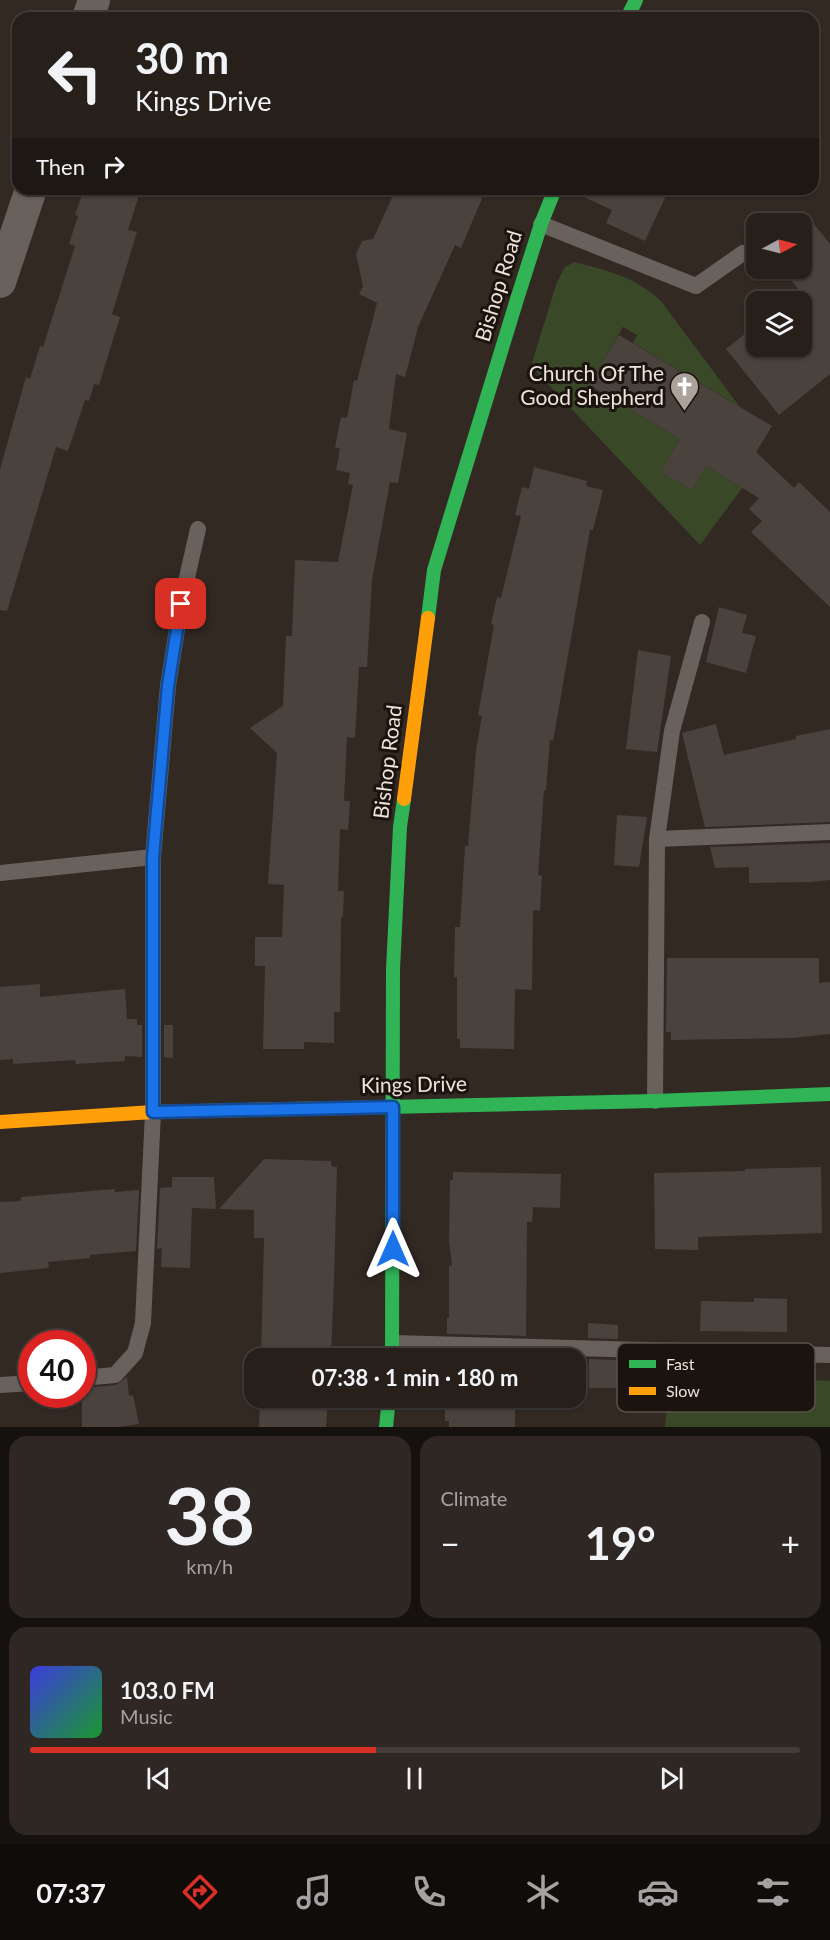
<!DOCTYPE html>
<html lang="en">
<head>
<meta charset="utf-8">
<style>
	body { margin:0; font-family:Lato,sans-serif; background:#2e2723; color:#f1f3f6; height:100vh; display:flex; flex-direction:column; font-size:22px; white-space:nowrap }
	* { box-sizing:border-box; margin:0 }
	p { font-size:20px; color:#a4a2a2 }
	.icon { flex:none; width:33px; height:33px; fill:none; stroke:currentColor; stroke-width:2; stroke-linecap:round; stroke-linejoin:round }
	.map { position:relative; height:1427px; overflow:hidden }
	.details { display:flex; flex-direction:column; gap:9px; padding:9px; background:#15110e; flex:1 }
	.details>* { flex:none }
	.banner { position:absolute; left:12px; top:12px; width:807px; height:183px; border-radius:18px; box-shadow:0 2px 4px #0004,0 0 0 2px #423d39; background:#261f1a; color:#f1f3f6; overflow:hidden }
	.needle { width:39px; rotate:83deg }
	.fabs { position:absolute; left:746px; top:213px; display:grid; gap:12px }
	.fabs a { display:grid; place-items:center; width:66px; height:66px; border-radius:12px; background:#261f1a; box-shadow:0 2px 4px #0004,0 0 0 2px #423d39; font-size:30px }
	.speed { position:absolute; left:18px; top:1330px; display:flex; gap:12px; font-size:30px; font-weight:700; text-align:center }
	.speed>* { display:grid; place-content:center; width:78px; height:78px; border-radius:50%; background:#261f1a; box-shadow:0 2px 4px #0004,0 0 0 2px #423d39; line-height:1 }
	.speed .limit { border:9px solid #d22; background:#fff; color:#111 }
	.pin { position:absolute; display:grid; place-items:center; width:51px; height:51px; color:#fff; margin:-26px; border-radius:12px; box-shadow:0 3px 9px #0006 }
	.me { position:absolute; width:66px; margin:-33px; rotate:0deg; stroke-linejoin:round; filter:drop-shadow(0 0 4px #0008) }
	.turn { display:flex; align-items:center; gap:21px; height:126px; padding:0 24px; font-size:27px }
	.turn .icon { width:78px; height:78px; stroke-width:2.5 }
	.turn b { display:block; font-size:42px; line-height:51px }
	.then { display:flex; align-items:center; height:57px; padding:0 24px; background:#0003; gap:12px; font-size:22px }
	.big { font-size:45px; font-weight:700; line-height:1.1 }
	.details .tile { flex:1; display:flex; flex-direction:column; justify-content:center; gap:9px; min-width:0; padding:0 21px; border-radius:18px; background:#2e2723 }
	.details .dial { align-items:center; gap:0 }
	.dial b { font-size:78px; line-height:1 }
	.song { display:flex; align-items:center; gap:18px }
	.cover { width:72px; height:72px; border-radius:9px; background:linear-gradient(135deg,hsl(240 70% 55%),hsl(130 70% 35%)) }
	.played { height:6px; border-radius:3px; background:linear-gradient(90deg,#d93025 45%,#423d39 45%) }
	.keys { display:flex; justify-content:space-around; direction:ltr }
	.heat { display:flex; justify-content:space-between; align-items:center; font-size:33px; direction:ltr }
	.details .tiles { flex:1; display:grid; gap:9px; grid-template-columns:1fr 1fr }
	.tile:last-child { grid-column:span 2 }
	.trip { position:absolute; left:244px; top:1348px; width:342px; height:60px; border-radius:18px; background:#261f1a; box-shadow:0 2px 4px #0004,0 0 0 2px #423d39; font-weight:700; line-height:60px; text-align:center }
	.menu { display:flex; height:96px; justify-content:space-around; align-items:center; background:#0f0c0a; color:#a4a2a2 }
	.menu .icon { width:42px; height:42px }
	.menu .selected { color:#d93025 }
	.menu b { font-size:27px; color:#f1f3f6 }
	.map>svg:first-child { display:block }
	.green { fill:#394927 }
	.building { fill:#4a423d }
	.lines { fill:none; stroke-linecap:round; stroke-linejoin:round }
	.lane { stroke:#69615c; stroke-width:16 }
	.street { stroke:#69615c; stroke-width:32 }
	.fast { stroke:#30b455; stroke-width:14 }
	.slow { stroke:#ff9f0a; stroke-width:14 }
	.route-casing { stroke:#114b97; stroke-width:15 }
	.route { stroke:#1a73e8; stroke-width:10 }
	.labels { text-anchor:middle; stroke-width:6; stroke-linejoin:round; paint-order:stroke }
	.street-label { font-size:21px; fill:#eee3db; stroke:#1a130e }
	.poi-label { font-size:21px; fill:#eee3db; stroke:#1a130e; text-anchor:end }
	.key { fill:#1a130e; stroke:#5a514c; stroke-width:1.5 }
	.key-label { font-size:16px; fill:#eee3db }
</style>
</head>
<body>
<div class="map">
<svg width="830" height="1427" viewBox="0 0 830 1427">
	<rect width="100%" height="100%" fill="#332923"/>
	<path class="green" d="M574,262C606,270 636,277 661,301L739,406L633,343L637,335L623,327L586,391L600,400L604,394L680,439L661,472L692,490L706,466L742,488L700,545L531,366L557,282L565,267Z
		M670,1371L830,1381V1427H665Z"/>
	<path class="building" d="M84,189H141L128,230L137,232L112,314L120,317L99,385L94,384L89,401L85,400L68,451L56,447L7,611L0,610V469L26,377L30,379L40,346L43,347L75,246L69,244L78,216L75,215Z
		M396,189H486L461,248L455,245L418,327L405,377L396,374L389,429L407,433L398,483L390,482L372,580L367,667H359L355,738L347,737L344,801H350L348,830L340,829L338,891H344L343,917H341L340,1012H334V1043L304,1042V1049H263L265,966H255V937H282L284,885L268,884L277,753L250,728L283,706L286,636H292L295,560L338,562L353,485L348,484L350,473L336,470L340,449L335,447L341,417L347,418L354,380L357,381L377,303L359,294L363,286L356,254L362,241L373,239Z
		M573,189H669L645,241L606,223L612,210L573,192Z
		M809,218L830,244V374L779,415L726,349L756,325V346H801V302H785L799,290L781,268H801V224Z
		M619,335L772,426L756,452L794,488L799,482L830,512V607L751,532L762,521L749,509L759,498L706,466L692,490L661,472L680,439L589,385Z
		M534,467L587,481L586,486L603,490L593,530H590L553,741L550,740L546,790H544L538,875L542,876L540,911L533,910L532,990L515,989L514,1049L460,1048V1039H457V977H454L455,927H460L465,846H468L476,750L482,716L478,715L494,625L491,624L497,597L501,598L521,516L515,515L522,487L529,489Z
		M719,607L747,615L742,633L756,636L746,673L706,662Z
		M638,650L671,656L657,752L626,749Z
		M716,724L724,755L796,739V736L830,729V822L705,827L682,733Z
		M617,815L647,817L639,867L614,865Z
		M830,843V880L811,882L749,883V867L715,868L710,847Z
		M667,958H819V983L830,982V1034L792,1038L671,1040V1032H666Z
		M40,984V997L125,989L127,1019H137V1025H142V1057L125,1056V1061L76,1064L75,1060L13,1064V1059L0,1060V987Z
		M164,1025H173V1058L164,1057Z
		M264,1159L331,1161V1166L337,1167L334,1281L331,1356L329,1355V1359H261L264,1238H254V1210L219,1209Z
		M821,1167L822,1233L698,1237V1250L655,1249L654,1173L745,1171V1169Z
		M453,1172L561,1174L560,1208L533,1207L532,1222H527L526,1336L447,1334V1318H449V1266L452,1265L449,1241L450,1180H453Z
		M172,1177H214L216,1209L192,1208L190,1268L161,1267L162,1248L157,1249L160,1188L172,1187Z
		M114,1189L115,1192L139,1190L136,1251L90,1255V1258L48,1262L49,1268L0,1273V1202L21,1201V1197Z
		M754,1298L787,1299V1332L700,1331L701,1301L754,1302Z
		M588,1323L618,1325V1339L588,1338Z
		M589,1359L618,1360L617,1388H589Z
		M127,1377L129,1396L133,1395L139,1424L119,1427H82V1388L116,1385Z
		M328,1398L326,1427H259L260,1398Z
		M445,1398H515V1427H449V1421H445Z"/>
	<g class="lines">
		<path class="lane" d="M541,224L696,286L743,253
			M657,839L830,832
			M0,873L153,857
			M655,1101L657,839L672,731L702,622
			M393,1343L830,1355
			M82,1378L115,1375L135,1353L143,1323L153,1112V857L168,686L181,604L198,529
			M0,1385L32,1383"/>
		<path class="street" d="M88,18L94,0
			M0,282L31,189"/>
		<path class="fast" d="M627,18L636,0
			M428,618L434,570L518,296L541,224L555,189
			M342,1108L655,1101L830,1094
			M392,1359L393,969L400,827L404,799
			M386,1427L389,1398"/>
		<path class="slow" d="M404,799L428,618
			M0,1122L153,1112L342,1108"/>
	</g>
	<g class="lines">
		<defs>
			<path id="route" d="M181,604L168,686L153,857V1112L393,1107V1249"/>
		</defs>
		<use href="#route" class="route-casing"/>
		<use href="#route" class="route"/>
	</g>
	<defs>
		<symbol id="church-pin" viewBox="-11 -11 22 30"><path d="M0 17L-7.5 6A9.5 9.5 0 1 1 7.5 6Z" fill="#ada29b" stroke="#1a130e"/><path d="M-1.2-6h2.4v3.5h3.3v2.4h-3.3V6h-2.4V-.1h-3.3v-2.4h3.3Z" fill="#fff"/></symbol>
	</defs>
	<g fill-rule="evenodd">
		<use href="#church-pin" x="668" y="370" width="33" height="45"/>
	</g>
	<g class="labels">
		<g class="street-label">
			<text transform="translate(499 286) rotate(-73)" y="7">Bishop Road</text>
			<text transform="translate(388 762) rotate(-83)" y="7">Bishop Road</text>
			<text transform="translate(414 1085) rotate(-1)" y="7">Kings Drive</text>
		</g>
		<g class="poi-label">
			<text x="664" y="381">Church Of The<tspan x="664" dy="24">Good Shepherd</tspan></text>
		</g>
	</g>
	<rect x="617" y="1343" width="198" height="69" rx="9" class="key"/>
	<rect x="629" y="1360" width="27" height="8" fill="#30b455"/>
	<rect x="629" y="1387" width="27" height="8" fill="#ff9f0a"/>
	<g class="key-label">
		<text x="666" y="1370">Fast</text>
		<text x="666" y="1397">Slow</text>
	</g>
</svg>
<div class="fabs">
<a><svg class="needle" viewBox="-14 -14 28 28"><path d="M0-13l5 13h-10z" fill="#e53935"/><path d="M0 13l5-13h-10z" fill="#a4a2a2"/></svg></a>
<a><svg class="icon" aria-label="layers" viewBox="0 0 24 24"><path d="M12 4l9 5-9 5-9-5zM3 14l9 5 9-5"/></svg></a>
</div>
<div class="speed"><div class="limit">40</div></div>
<div class="pin" style="left:181px;top:604px;background:#d93025"><svg class="icon" aria-label="arrive" viewBox="0 0 24 24"><path d="M6 21V4h12l-3 4 3 4H6"/></svg></div>
<svg class="me" style="left:393px;top:1249px" viewBox="-20 -20 40 40"><path d="M0-17L14 15 0 8-14 15z" fill="#1a73e8" stroke="#fff" stroke-width="4"/></svg>
<div class="trip">07:38 · 1 min · 180 m</div>
<div class="banner">
<div class="turn"><svg class="icon" aria-label="left" viewBox="0 0 24 24"><path d="M17 20v-9H6M10 6l-5 5 5 5"/></svg><div><b>30 m</b>Kings Drive</div></div>
<div class="then">Then<svg class="icon" aria-label="right" viewBox="0 0 24 24"><path d="M7 20v-9h11M14 6l5 5-5 5"/></svg></div>
</div>
</div>
<section class="details">
<div class="tiles">
<div class="tile dial"><b>38</b><p>km/h</p></div>
<div class="tile"><p>Climate</p>
<div class="heat"><a>−</a><b class="big">19°</b><a>+</a></div>
</div>
<div class="tile">
<div class="song"><i class="cover"></i><div><b>103.0 FM</b><p>Music</p></div></div>
<div class="played"></div>
<div class="keys"><svg class="icon" aria-label="previous" viewBox="0 0 24 24"><path d="M18 5L8 12l10 7zM5 5v14"/></svg><svg class="icon" aria-label="pause" viewBox="0 0 24 24"><path d="M8 5v14M16 5v14"/></svg><svg class="icon" aria-label="next" viewBox="0 0 24 24"><path d="M6 5l10 7-10 7zM19 5v14"/></svg></div>
</div>
</div>
</section>
<nav class="menu">
<b>07:37</b>
<svg class="icon selected" aria-label="directions" viewBox="0 0 24 24"><path d="M12 3l9 9-9 9-9-9zM9 14v-3h6M13 9l2 2-2 2"/></svg>
<svg class="icon" aria-label="music" viewBox="0 0 24 24"><path d="M9 18V5l10-2v13"/><circle cx="6" cy="18" r="3"/><circle cx="16" cy="16" r="3"/></svg>
<svg class="icon" aria-label="phone" viewBox="0 0 24 24"><path d="M5 4h4l2 5-3 2q2 4 5 5l2-3 5 2v4C11 20 4 13 5 4z"/></svg>
<svg class="icon" aria-label="climate" viewBox="0 0 24 24"><path d="M12 3v18M4 7l16 10M4 17L20 7"/></svg>
<svg class="icon" aria-label="car" viewBox="0 0 24 24"><path d="M5 17H2v-5l4-1 3-4h7l3 4 3 1v5h-3M9 17h6M6 11h13"/><circle cx="7" cy="17" r="2"/><circle cx="17" cy="17" r="2"/></svg>
<svg class="icon" aria-label="filters" viewBox="0 0 24 24"><path d="M4 7h16M4 17h16"/><circle cx="9" cy="7" r="2"/><circle cx="15" cy="17" r="2"/></svg>
</nav>
</body>
</html>
